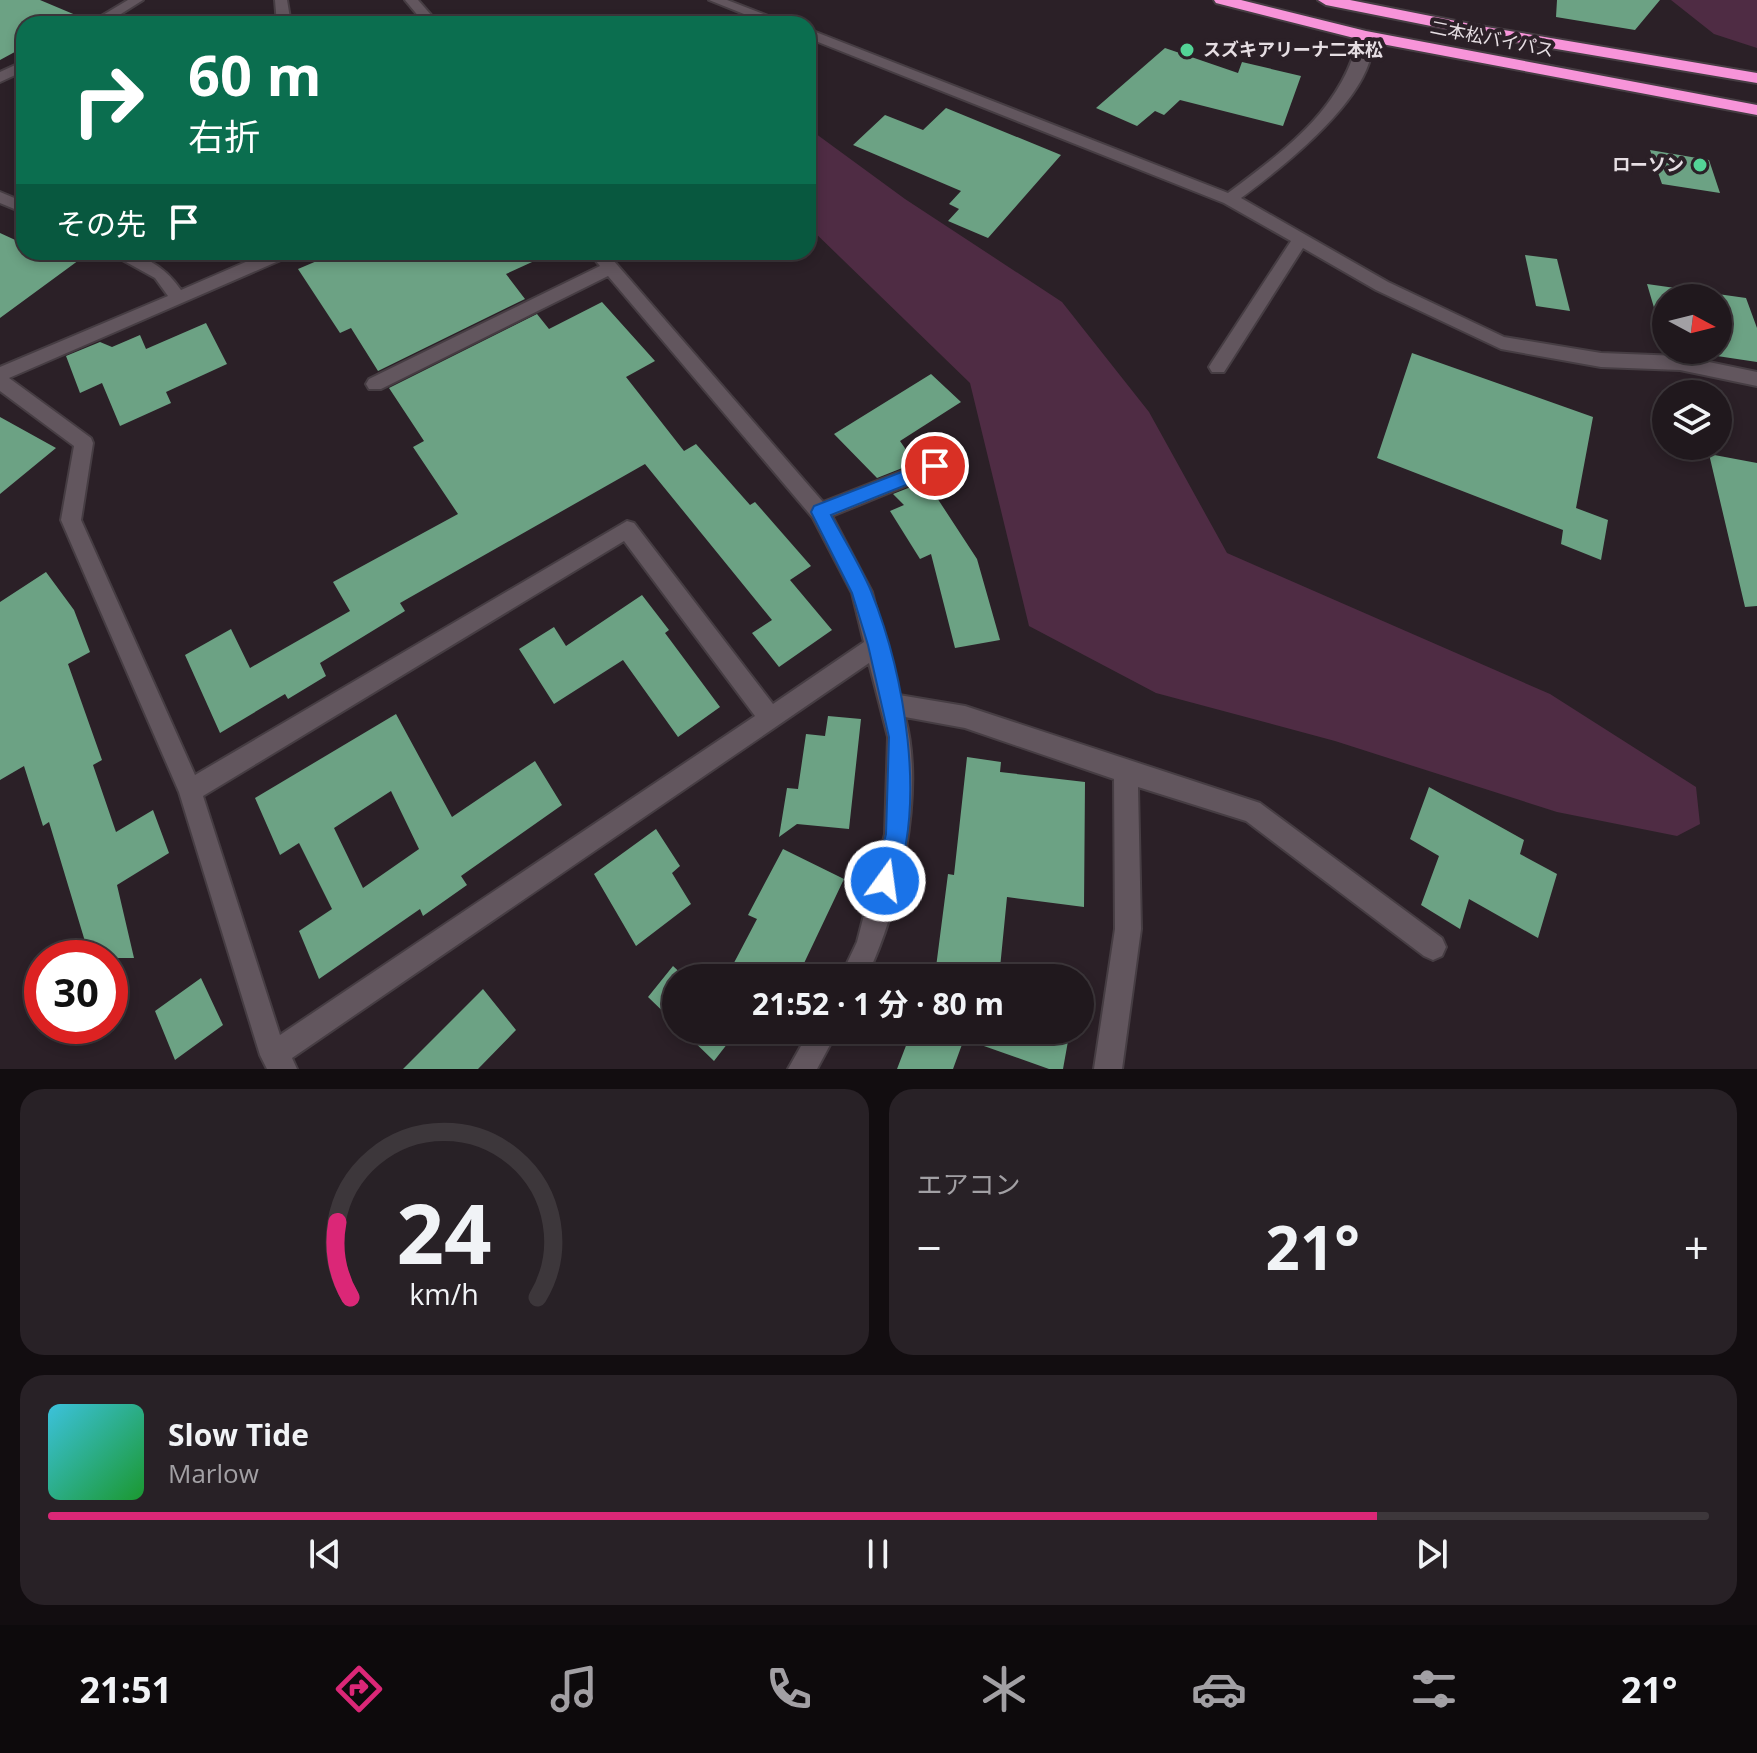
<!DOCTYPE html>
<html lang="ja">
<head>
<meta charset="utf-8">
<style>
	body { margin:0; font-family:"Open Sans","Noto Sans JP",sans-serif; background:#282126; color:#f1f3f6; height:100vh; display:flex; flex-direction:column; font-size:30px; white-space:nowrap }
	* { box-sizing:border-box; margin:0 }
	p { font-size:26px; color:#a2a0a4 }
	.icon { flex:none; width:44px; height:44px; fill:none; stroke:currentColor; stroke-width:2; stroke-linecap:round; stroke-linejoin:round }
	.map { position:relative; height:1069px; overflow:hidden }
	.details { display:flex; flex-direction:column; gap:20px; padding:20px; background:#120d10; flex:1 }
	.details>* { flex:none }
	.guide { position:absolute; left:16px; top:16px; width:800px; height:244px; border-radius:24px; box-shadow:0 4px 12px #0003,0 0 0 2px #3d373b; background:#0b6e4f; color:#fff; overflow:hidden }
	.needle { width:52px; rotate:97deg }
	.fabs { position:absolute; left:1652px; top:284px; display:grid; gap:16px }
	.fabs a { display:grid; place-items:center; width:80px; height:80px; border-radius:50%; background:#20181d; box-shadow:0 4px 12px #0003,0 0 0 2px #3d373b; font-size:40px }
	.speed { position:absolute; left:24px; top:940px; display:flex; gap:16px; font-size:40px; font-weight:700; text-align:center }
	.speed>* { display:grid; place-content:center; width:104px; height:104px; border-radius:50%; background:#20181d; box-shadow:0 4px 12px #0003,0 0 0 2px #3d373b; line-height:1 }
	.speed .limit { border:12px solid #d22; background:#fff; color:#111 }
	.pin { position:absolute; display:grid; place-items:center; width:68px; height:68px; color:#fff; margin:-34px; border:4px solid #fff; border-radius:50%; box-shadow:0 2px 8px #0007 }
	.me { position:absolute; width:88px; margin:-44px; rotate:14deg; stroke-linejoin:round; filter:drop-shadow(0 0 6px #0008) }
	.turn { display:flex; align-items:center; gap:28px; height:168px; padding:0 40px; font-size:36px }
	.turn .icon { width:104px; height:104px; stroke-width:2.5 }
	.turn b { display:block; font-size:56px; line-height:68px }
	.then { display:flex; align-items:center; height:76px; padding:0 40px; background:#0003; gap:16px; font-size:30px }
	.big { font-size:60px; font-weight:700; line-height:1.1 }
	.details .widget { flex:1; display:flex; flex-direction:column; justify-content:center; gap:12px; min-width:0; padding:0 28px; border-radius:24px; background:#282126 }
	.details .dial { align-items:center; gap:0 }
	.dial svg { height:208px; overflow:visible; fill:none; stroke:#3d373b; stroke-width:7; stroke-linecap:round; text-anchor:middle }
	.dial text { fill:#f1f3f6; stroke:none }
	.song { display:flex; align-items:center; gap:24px }
	.cover { width:96px; height:96px; border-radius:12px; background:linear-gradient(135deg,hsl(190 70% 55%),hsl(130 70% 35%)) }
	.played { height:8px; border-radius:4px; background:linear-gradient(90deg,#db2777 80%,#3d373b 80%) }
	.keys { display:flex; justify-content:space-around; direction:ltr }
	.heat { display:flex; justify-content:space-between; align-items:center; font-size:44px; direction:ltr }
	.details .tiles { flex:1; display:grid; gap:20px; grid-template-columns:1fr 1fr }
	.widget:last-child { grid-column:span 2 }
	.trip { position:absolute; left:662px; top:964px; width:432px; height:80px; border-radius:40px; background:#20181d; box-shadow:0 4px 12px #0003,0 0 0 2px #3d373b; font-weight:700; line-height:80px; text-align:center }
	.tabs { display:flex; height:128px; justify-content:space-around; align-items:center; background:#0d0a0c; color:#a2a0a4 }
	.tabs .icon { width:56px; height:56px }
	.tabs .active { color:#db2777 }
	.tabs b { font-size:36px; color:#f1f3f6 }
	.map>svg:first-child { display:block }
	.green { fill:#4f2c44 }
	.building { fill:#6ca284; fill-rule:evenodd }
	.lines { fill:none; stroke-linecap:round; stroke-linejoin:round }
	.minor-casing { stroke:#463d43; stroke-width:4 }
	.highway-casing { stroke:#463d43; stroke-width:4 }
	.minor { fill:#62565e; fill-rule:evenodd }
	.highway { fill:#f794d9; fill-rule:evenodd }
	.route { fill:#1a73e8; stroke:#114b97; stroke-width:2 }
	.poi-dot { fill:#53d396; stroke:#2b2027; stroke-width:3 }
	.labels { text-anchor:middle; stroke-width:8; stroke-linejoin:round; paint-order:stroke }
	.far-street-label { font-size:18px; fill:#e6dee3; stroke:#2b2027 }
	.far-poi-label { font-size:18px; font-weight:bold; fill:#e6dee3; stroke:#2b2027; text-anchor:start }
</style>
</head>
<body>
<div class="map">
<svg width="1757" height="1069" viewBox="0 0 1757 1069">
	<rect width="100%" height="100%" fill="#2b2027"/>
	<path class="green" d="M1671,0H1757V48L1714,34Z
		M808,128L905,199L1062,302L1149,412L1227,553L1550,694L1696,787L1700,824L1677,836L1557,812L1335,741L1156,693L1029,626L970,383L808,226Z"/>
	<path class="building" d="M0,0H40L78,16L65,24H24V47L0,60Z
		M1557,0H1660L1635,30L1556,17Z
		M1165,48L1238,73L1242,62L1301,76L1283,126L1180,100L1164,115L1155,111L1137,126L1096,108Z
		M946,108L1061,155L988,238L948,221L959,209L949,204L961,191L853,145L885,115L923,130Z
		M1650,150L1709,160L1720,193L1662,184Z
		M0,233L24,244V252H90L0,318Z
		M338,252H554L506,274L525,299L378,371L351,328L340,333L298,269Z
		M1525,255L1557,259L1570,311L1536,306Z
		M1647,284L1746,298L1757,328V362L1677,350H1718V298H1666V348Z
		M602,302L655,361L626,377L684,451L696,444L750,505L755,502L811,566L790,580L832,630L779,667L752,633L772,620L645,464L400,603L405,611L320,663L326,676L288,699L285,694L220,733L185,655L231,629L250,668L350,611L333,582L458,514L413,447L424,441L389,388L537,314L549,329Z
		M206,323L227,364L166,392L171,403L120,426L102,383L80,393L66,356L100,342L112,347L140,335L146,349Z
		M1412,353L1593,417L1576,508L1608,520L1601,560L1561,544L1563,530L1377,458Z
		M931,374L961,402L900,441L915,463L877,478L834,434Z
		M0,417L56,448L0,494Z
		M1709,454L1757,463V606L1745,607Z
		M926,481L977,559L1000,640L955,648L931,554L920,559L890,511L904,505L893,494Z
		M46,572L74,610L90,652L68,664L102,760L93,765L116,832L153,810L169,853L117,885L134,958H90L49,822L43,826L24,766L0,780V602Z
		M642,595L669,630L665,633L720,707L678,737L623,660L554,704L519,649L554,627L566,646Z
		M396,714L452,817L535,761L562,805L461,876L467,885L423,916L420,909L319,979L299,931L332,909L299,843L280,855L255,798ZM391,791L419,849L363,888L334,828Z
		M828,716L861,719L849,829L797,824L779,837L787,788L798,789L806,734L825,736Z
		M967,757L1001,762L1000,772L1085,782L1084,907L1007,897L999,978L935,975L948,874L954,875Z
		M1429,787L1524,840L1520,854L1557,874L1538,938L1469,899L1460,929L1421,905L1439,856L1410,839Z
		M656,829L680,866L672,873L691,904L636,946L594,874Z
		M783,849L844,879L797,978H726L757,919L748,915Z
		M673,966L686,978H676V1024L648,997Z
		M201,978L223,1025L175,1060L155,1011Z
		M483,989L516,1030L478,1069H403Z
		M682,1030H738L714,1061Z
		M912,1030H1070L1063,1069H1049L964,1039L953,1069H897Z"/>
	<g class="lines">
		<defs>
			<path id="minor" d="M128,0H143L105,24H88Z
				M275,0H287L291,24H277Z
				M405,0H418L439,24H425Z
				M709,0H727L789,24H769Z
				M808,29L1228,193C1285,150 1343,109 1359,36L1371,33C1385,89 1280,169 1241,198L1388,282L1504,337L1601,353L1680,356L1757,372V386L1680,370L1601,367L1501,349L1376,290L1303,248L1224,372H1212L1209,367L1212,362L1291,241L1224,203L808,38Z
				M24,61V71L0,82V72Z
				M0,192L24,202V213L0,203Z
				M108,252C140,252 163,264 181,290L269,252H292L290,256L9,378L91,438L93,443L81,520L195,775L627,521L634,523L773,704L864,642L852,593L813,518L608,276L381,389H369L366,384L369,379L600,266L589,252H606L823,502L928,461H942L945,466L942,471L832,516L872,592L899,695L965,706L1260,803L1442,938L1446,947L1442,956L1433,960L1424,956L1246,821L1138,787L1141,929L1122,1069H1094L1115,929L1114,779L965,728L905,717C925,792 900,909 866,978H840L857,942L885,834L888,737L869,663L292,1058L297,1069H267L260,1055L179,792L61,520L74,446L0,391V367L168,296L155,278ZM624,541L755,716L280,1035L203,796Z
				M810,1030H838L817,1069H788Z"/>
			<path id="highway" d="M1214,0H1241L1366,31L1757,105V115L1366,41L1216,3Z
				M1318,0H1350L1486,27L1757,73V83L1486,37L1326,5Z"/>
		</defs>
		<use href="#minor" class="minor-casing"/>
		<use href="#highway" class="highway-casing"/>
		<use href="#minor" class="minor"/>
		<use href="#highway" class="highway"/>
	</g>
	<path class="route" d="M935,459L944,466L941,471L831,515C844,540 860,565 871,591C904,673 928,805 893,889L885,892L877,889L874,881L886,834L889,737L868,645L852,593L811,512L814,506Z"/>
	<g class="poi-dot">
		<circle cx="1187" cy="50" r="8"/>
		<circle cx="1700" cy="165" r="8"/>
	</g>
	<g class="labels">
		<g class="far-street-label">
			<text transform="translate(1492 39) rotate(11)" y="6">二本松バイパス</text>
		</g>
		<g class="far-poi-label">
			<text x="1203" y="56">スズキアリーナ二本松</text>
			<text x="1684" y="171" text-anchor="end">ローソン</text>
		</g>
	</g>
</svg>
<div class="fabs">
<a><svg class="needle" viewBox="-14 -14 28 28"><path d="M0-13l5 13h-10z" fill="#e53935"/><path d="M0 13l5-13h-10z" fill="#a2a0a4"/></svg></a>
<a><svg class="icon" aria-label="layers" viewBox="0 0 24 24"><path d="M12 4l9 5-9 5-9-5zM3 14l9 5 9-5"/></svg></a>
</div>
<div class="speed"><div class="limit">30</div></div>
<div class="pin" style="left:935px;top:466px;background:#d93025"><svg class="icon" aria-label="arrive" viewBox="0 0 24 24"><path d="M6 21V4h12l-3 4 3 4H6"/></svg></div>
<svg class="me" style="left:885px;top:881px" viewBox="-20 -20 40 40"><circle r="17" fill="#1a73e8" stroke="#fff" stroke-width="3"/><path d="M0-11L8 9 0 5-8 9z" fill="#fff"/></svg>
<div class="trip">21:52 · 1 分 · 80 m</div>
<div class="guide">
<div class="turn"><svg class="icon" aria-label="right" viewBox="0 0 24 24"><path d="M7 20v-9h11M14 6l5 5-5 5"/></svg><div><b>60 m</b>右折</div></div>
<div class="then">その先<svg class="icon" aria-label="arrive" viewBox="0 0 24 24"><path d="M6 21V4h12l-3 4 3 4H6"/></svg></div>
</div>
</div>
<section class="details">
<div class="tiles">
<div class="widget dial"><svg viewBox="0 0 100 80">
<path d="M14 69A42 42 0 1 1 86 69"/>
<path d="M14 69A42 42 0 0 1 9 40" stroke="#db2777"/>
<text x="50" y="56" font-size="32" font-weight="700">24</text>
<text x="50" y="72" font-size="11">km/h</text>
</svg></div>
<div class="widget"><p>エアコン</p>
<div class="heat"><a>−</a><b class="big">21°</b><a>+</a></div>
</div>
<div class="widget">
<div class="song"><i class="cover"></i><div><b>Slow Tide</b><p>Marlow</p></div></div>
<div class="played"></div>
<div class="keys"><svg class="icon" aria-label="previous" viewBox="0 0 24 24"><path d="M18 5L8 12l10 7zM5 5v14"/></svg><svg class="icon" aria-label="pause" viewBox="0 0 24 24"><path d="M8 5v14M16 5v14"/></svg><svg class="icon" aria-label="next" viewBox="0 0 24 24"><path d="M6 5l10 7-10 7zM19 5v14"/></svg></div>
</div>
</div>
</section>
<nav class="tabs">
<b>21:51</b>
<svg class="icon active" aria-label="directions" viewBox="0 0 24 24"><path d="M12 3l9 9-9 9-9-9zM9 14v-3h6M13 9l2 2-2 2"/></svg>
<svg class="icon" aria-label="music" viewBox="0 0 24 24"><path d="M9 18V5l10-2v13"/><circle cx="6" cy="18" r="3"/><circle cx="16" cy="16" r="3"/></svg>
<svg class="icon" aria-label="phone" viewBox="0 0 24 24"><path d="M5 4h4l2 5-3 2q2 4 5 5l2-3 5 2v4C11 20 4 13 5 4z"/></svg>
<svg class="icon" aria-label="climate" viewBox="0 0 24 24"><path d="M12 3v18M4 7l16 10M4 17L20 7"/></svg>
<svg class="icon" aria-label="car" viewBox="0 0 24 24"><path d="M5 17H2v-5l4-1 3-4h7l3 4 3 1v5h-3M9 17h6M6 11h13"/><circle cx="7" cy="17" r="2"/><circle cx="17" cy="17" r="2"/></svg>
<svg class="icon" aria-label="filters" viewBox="0 0 24 24"><path d="M4 7h16M4 17h16"/><circle cx="9" cy="7" r="2"/><circle cx="15" cy="17" r="2"/></svg>
<b>21°</b>
</nav>
</body>
</html>
